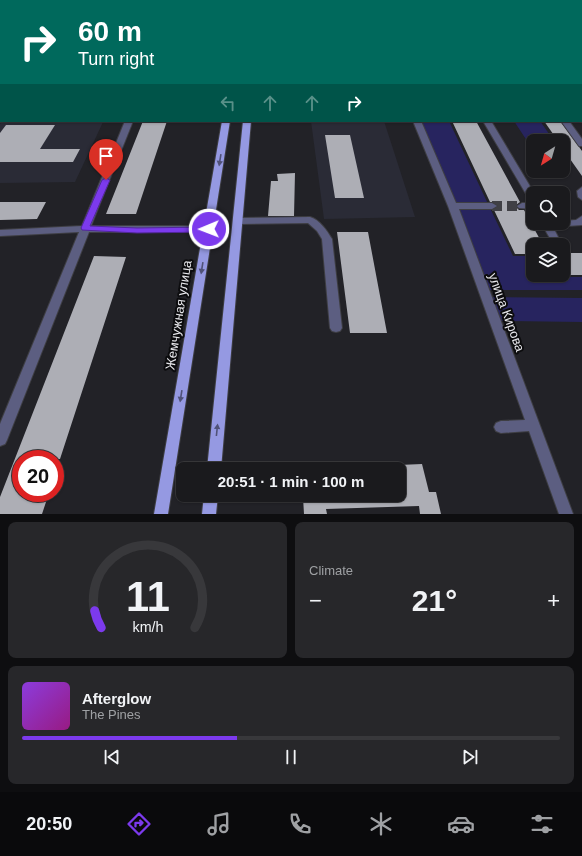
<!DOCTYPE html>
<html lang="en">
<head>
<meta charset="utf-8">
<style>
	body { margin:0; font-family:Arial,sans-serif; background:#27272a; color:#f1f3f6; height:100vh; display:flex; flex-direction:column; font-size:15px; white-space:nowrap }
	* { box-sizing:border-box; margin:0 }
	p { font-size:13px; color:#9fa1a4 }
	.icon { flex:none; width:22px; height:22px; fill:none; stroke:currentColor; stroke-width:2; stroke-linecap:round; stroke-linejoin:round }
	.map { position:relative; height:514px; overflow:hidden }
	.details { display:flex; flex-direction:column; gap:8px; padding:8px; background:#0e0e10; flex:1 }
	.details>* { flex:none }
	.banner { position:absolute; left:0px; top:0px; width:582px; height:122px; box-shadow:0 1px 3px #0004,0 0 0 1px #38383b; background:#00695c; color:#fff; overflow:hidden }
	.needle { width:26px; rotate:217deg }
	.tools { position:absolute; left:526px; top:134px; display:grid; gap:8px }
	.tools a { display:grid; place-items:center; width:44px; height:44px; border-radius:8px; background:#1a1a1d; box-shadow:0 1px 3px #0004,0 0 0 1px #38383b; font-size:20px }
	.speed { position:absolute; left:12px; top:450px; display:flex; gap:8px; font-size:20px; font-weight:700; text-align:center }
	.speed>* { display:grid; place-content:center; width:52px; height:52px; border-radius:50%; background:#1a1a1d; box-shadow:0 1px 3px #0004,0 0 0 1px #38383b; line-height:1 }
	.speed .limit { border:6px solid #d22; background:#fff; color:#111 }
	.pin { position:absolute; display:grid; place-items:center; width:34px; height:34px; color:#fff; margin:-41px -17px; border-radius:50% 50% 50% 0; rotate:-45deg; box-shadow:0 0 4px #0007 }
	.pin .icon { rotate:45deg }
	.me { position:absolute; width:44px; margin:-22px; rotate:269deg; stroke-linejoin:round; filter:drop-shadow(0 0 3px #0008) }
	.turn { display:flex; align-items:center; gap:14px; height:84px; padding:0 12px; font-size:18px }
	.turn .icon { width:52px; height:52px; stroke-width:2.5 }
	.turn b { display:block; font-size:28px; line-height:34px }
	.lanes { display:flex; align-items:center; height:38px; padding:0 12px; background:#0003; justify-content:center; gap:20px; direction:ltr }
	.lanes .off { opacity:.35 }
	.big { font-size:30px; font-weight:600; line-height:1.1 }
	.details .tile { flex:1; display:flex; flex-direction:column; justify-content:center; gap:6px; min-width:0; padding:0 14px; border-radius:8px; background:#27272a }
	.details .dial { align-items:center; gap:0 }
	.dial svg { height:104px; overflow:visible; fill:none; stroke:#38383b; stroke-width:7; stroke-linecap:round; text-anchor:middle }
	.dial text { fill:#f1f3f6; stroke:none }
	.song { display:flex; align-items:center; gap:12px }
	.cover { width:48px; height:48px; border-radius:6px; background:linear-gradient(135deg,hsl(270 70% 55%),hsl(310 70% 35%)) }
	.played { height:4px; border-radius:2px; background:linear-gradient(90deg,#7c3aed 40%,#38383b 40%) }
	.keys { display:flex; justify-content:space-around; direction:ltr }
	.heat { display:flex; justify-content:space-between; align-items:center; font-size:22px; direction:ltr }
	.details .tiles { flex:1; display:grid; gap:8px; grid-template-columns:1fr 1fr }
	.tile:last-child { grid-column:span 2 }
	.trip { position:absolute; left:176px; top:462px; width:230px; height:40px; border-radius:8px; background:#1a1a1d; box-shadow:0 1px 3px #0004,0 0 0 1px #38383b; font-weight:600; line-height:40px; text-align:center }
	.menu { display:flex; height:64px; justify-content:space-around; align-items:center; background:#0a0a0c; color:#9fa1a4 }
	.menu .icon { width:28px; height:28px }
	.menu .current { color:#7c3aed }
	.menu b { font-size:18px; color:#f1f3f6 }
	.map>svg:first-child { display:block }
	.built { fill:#2a2b36 }
	.green { fill:#27245f }
	.building { fill:#adaeb5 }
	.lines { fill:none; stroke-linecap:round; stroke-linejoin:round }
	.minor-tunnel { stroke:#404045; stroke-width:10; stroke-dasharray:10 5; stroke-linecap:butt }
	.minor-casing { stroke:#3e3e43; stroke-width:2 }
	.major-casing { stroke:#3e3e43; stroke-width:2 }
	.minor { fill:#5c5e81; fill-rule:evenodd }
	.major { fill:#9599e2; fill-rule:evenodd }
	.oneway { fill:#505278 }
	.route { fill:#7c3aed; stroke:#51269a }
	.labels { text-anchor:middle; stroke-width:4; stroke-linejoin:round; paint-order:stroke }
	.street-label { font-size:13px; fill:#e8e8ec; stroke:#0c0c0e }
</style>
</head>
<body>
<div class="map">
<svg width="582" height="514" viewBox="0 0 582 514">
	<rect width="100%" height="100%" fill="#222227"/>
	<path class="built" d="M311,121H384L415,217L324,219Z
		M2,122H103L75,182L0,183V124Z"/>
	<path class="green" d="M0,0H163L1,1V20Z
		M421,121H449L488,204H456Z
		M514,121H540L554,141H533V150Z
		M457,207L490,208L513,256H533V275H556L557,277H582V290H488Z
		M491,297L582,298V322L500,321Z"/>
	<path class="building" d="M143,121H167L136,214H106Z
		M452,121H476L520,202L516,205V207L519,210H524L543,245H533V254H515L494,210L498,205L490,202Z
		M544,121H560L582,151V176L563,149V141H558Z
		M6,125H55L40,149H80L73,162H0V133Z
		M325,135H350L364,198H335Z
		M295,173L294,216H268L271,181H278L277,174Z
		M0,202H46L37,219L0,220Z
		M337,232H368L387,333H350Z
		M563,253H582V275H563Z
		M94,256L126,257L60,459H21V493H49L42,514H0V497Z
		M422,464L429,492H436L441,514H420L419,506L326,509L327,514H304L303,497H311V495H399V465Z"/>
	<g class="lines">
		<path class="minor-tunnel" d="M492,206H522"/>
		<defs>
			<path id="minor" d="M246,0H252V1H246Z
				M299,0H305V1H299Z
				M329,0H335V1H329Z
				M370,0H376V1H370Z
				M475,0H481V1H475Z
				M0,59H1V63H0Z
				M581,79H582V83H581Z
				M0,91H1V95H0Z
				M125,121H133L91,226H209L214,229L209,232H89L7,440L5,444L0,446V424L79,232L0,236V230L82,226Z
				M413,121H421L456,203H492L497,206L492,209H459L573,514H559L529,431L501,433L496,431L494,427L496,423L501,421L525,420L448,206Z
				M483,121H491L534,193L533,202L529,199Z
				M561,121H569L582,139V146H579Z
				M582,187V200L578,197L577,191Z
				M522,203H533V209L519,208L517,206Z
				M582,216V225L553,227L562,245H554L541,223H563V221L576,220Z
				M310,217C320,220 327,231 332,239L342,328L340,331L336,332L332,331L330,328L322,239L317,231L308,223L238,224L233,221L238,218Z"/>
			<path id="major" d="M0,23H1V27H0Z
				M222,121H230L168,514H154Z
				M243,121H251L221,469H207Z
				M204,495H218L216,514H202Z"/>
		</defs>
		<use href="#minor" class="minor-casing"/>
		<use href="#major" class="major-casing"/>
		<use href="#minor" class="minor"/>
		<use href="#major" class="major"/>
	</g>
	<defs><path id="oneway-solid" d="M-6-.8H1V-3.2L6.5 0L1 3.2V.8H-6Z"/></defs>
	<g class="oneway">
		<use href="#oneway-solid" transform="translate(220 160) rotate(99)"/>
		<use href="#oneway-solid" transform="translate(202 268) rotate(99)"/>
		<use href="#oneway-solid" transform="translate(181 396) rotate(99)"/>
		<use href="#oneway-solid" transform="translate(217 430) rotate(-84)"/>
	</g>
	<path class="route" d="M106,178L110,180L90,226L137,228L209,227L213,229L209,232L137,233L82,230L81,228L102,180Z"/>
	<g class="labels">
		<g class="street-label">
			<text transform="translate(507 312) rotate(70)" y="5">улица Кирова</text>
			<text transform="translate(178 315) rotate(-81)" y="5">Жемчужная улица</text>
		</g>
	</g>
</svg>
<div class="tools">
<a><svg class="needle" viewBox="-14 -14 28 28"><path d="M0-13l5 13h-10z" fill="#e53935"/><path d="M0 13l5-13h-10z" fill="#9fa1a4"/></svg></a>
<a><svg class="icon" aria-label="search" viewBox="0 0 24 24"><circle cx="10" cy="10" r="6"/><path d="M15 15l6 6"/></svg></a>
<a><svg class="icon" aria-label="layers" viewBox="0 0 24 24"><path d="M12 4l9 5-9 5-9-5zM3 14l9 5 9-5"/></svg></a>
</div>
<div class="speed"><div class="limit">20</div></div>
<div class="pin" style="left:106px;top:180px;background:#d93025"><svg class="icon" aria-label="arrive" viewBox="0 0 24 24"><path d="M6 21V4h12l-3 4 3 4H6"/></svg></div>
<svg class="me" style="left:209px;top:229px" viewBox="-20 -20 40 40"><circle r="17" fill="#7c3aed" stroke="#fff" stroke-width="3"/><path d="M0-11L8 9 0 5-8 9z" fill="#fff"/></svg>
<div class="trip">20:51 · 1 min · 100 m</div>
<div class="banner">
<div class="turn"><svg class="icon" aria-label="right" viewBox="0 0 24 24"><path d="M7 20v-9h11M14 6l5 5-5 5"/></svg><div><b>60 m</b>Turn right</div></div>
<div class="lanes"><svg class="icon off" aria-label="left" viewBox="0 0 24 24"><path d="M17 20v-9H6M10 6l-5 5 5 5"/></svg><svg class="icon off" aria-label="ahead" viewBox="0 0 24 24"><path d="M12 20V5M6 11l6-6 6 6"/></svg><svg class="icon off" aria-label="ahead" viewBox="0 0 24 24"><path d="M12 20V5M6 11l6-6 6 6"/></svg><svg class="icon" aria-label="right" viewBox="0 0 24 24"><path d="M7 20v-9h11M14 6l5 5-5 5"/></svg></div>
</div>
</div>
<section class="details">
<div class="tiles">
<div class="tile dial"><svg viewBox="0 0 100 80">
<path d="M14 69A42 42 0 1 1 86 69"/>
<path d="M14 69A42 42 0 0 1 9 56" stroke="#7c3aed"/>
<text x="50" y="56" font-size="32" font-weight="700">11</text>
<text x="50" y="72" font-size="11">km/h</text>
</svg></div>
<div class="tile"><p>Climate</p>
<div class="heat"><a>−</a><b class="big">21°</b><a>+</a></div>
</div>
<div class="tile">
<div class="song"><i class="cover"></i><div><b>Afterglow</b><p>The Pines</p></div></div>
<div class="played"></div>
<div class="keys"><svg class="icon" aria-label="previous" viewBox="0 0 24 24"><path d="M18 5L8 12l10 7zM5 5v14"/></svg><svg class="icon" aria-label="pause" viewBox="0 0 24 24"><path d="M8 5v14M16 5v14"/></svg><svg class="icon" aria-label="next" viewBox="0 0 24 24"><path d="M6 5l10 7-10 7zM19 5v14"/></svg></div>
</div>
</div>
</section>
<nav class="menu">
<b>20:50</b>
<svg class="icon current" aria-label="directions" viewBox="0 0 24 24"><path d="M12 3l9 9-9 9-9-9zM9 14v-3h6M13 9l2 2-2 2"/></svg>
<svg class="icon" aria-label="music" viewBox="0 0 24 24"><path d="M9 18V5l10-2v13"/><circle cx="6" cy="18" r="3"/><circle cx="16" cy="16" r="3"/></svg>
<svg class="icon" aria-label="phone" viewBox="0 0 24 24"><path d="M5 4h4l2 5-3 2q2 4 5 5l2-3 5 2v4C11 20 4 13 5 4z"/></svg>
<svg class="icon" aria-label="climate" viewBox="0 0 24 24"><path d="M12 3v18M4 7l16 10M4 17L20 7"/></svg>
<svg class="icon" aria-label="car" viewBox="0 0 24 24"><path d="M5 17H2v-5l4-1 3-4h7l3 4 3 1v5h-3M9 17h6M6 11h13"/><circle cx="7" cy="17" r="2"/><circle cx="17" cy="17" r="2"/></svg>
<svg class="icon" aria-label="filters" viewBox="0 0 24 24"><path d="M4 7h16M4 17h16"/><circle cx="9" cy="7" r="2"/><circle cx="15" cy="17" r="2"/></svg>
</nav>
</body>
</html>
